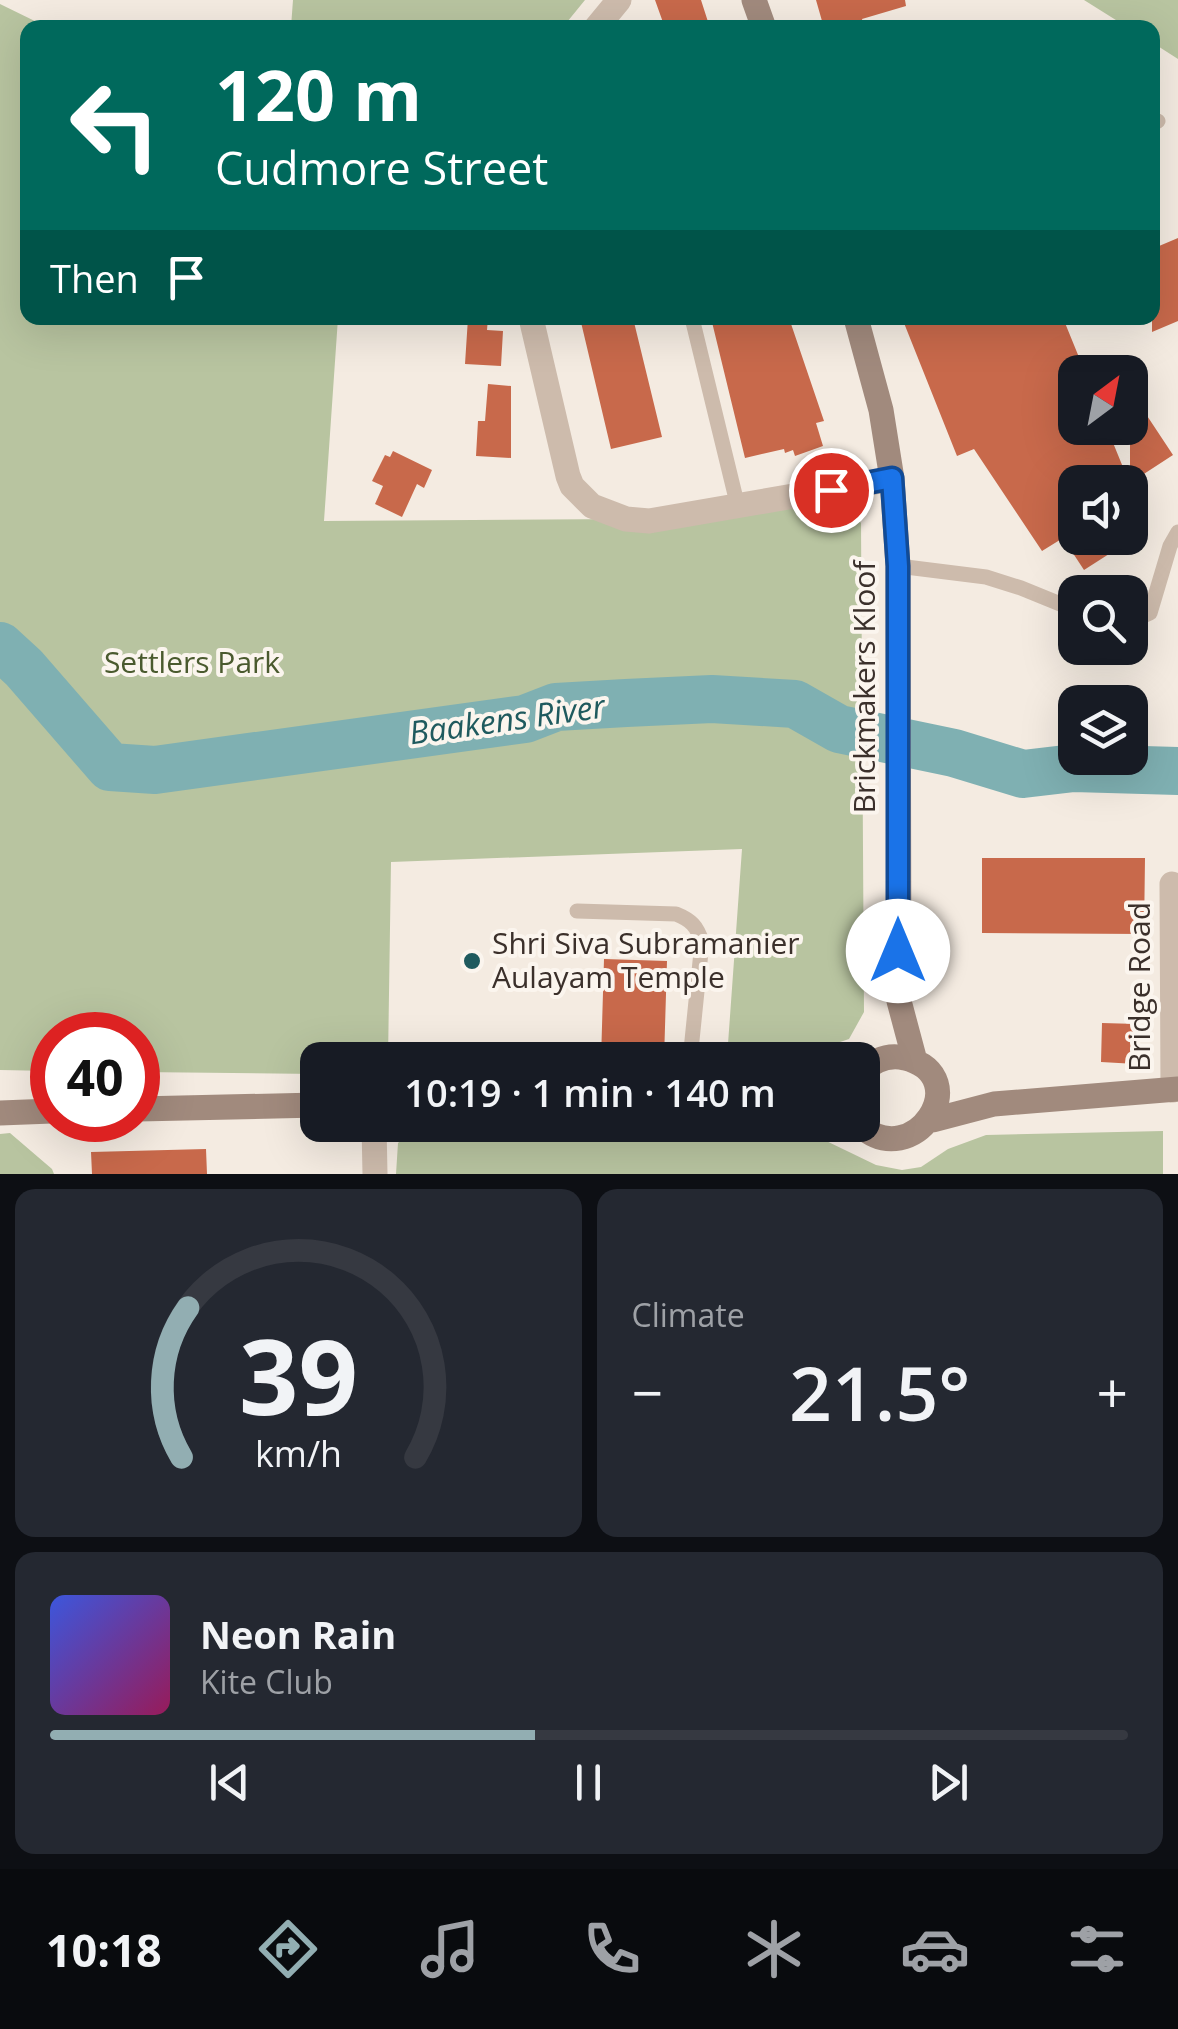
<!DOCTYPE html>
<html lang="en">
<head>
<meta charset="utf-8">
<style>
	body { margin:0; font-family:"Open Sans",sans-serif; background:#242831; color:#f1f3f6; height:100vh; display:flex; flex-direction:column; font-size:38px; white-space:nowrap }
	* { box-sizing:border-box; margin:0 }
	p { font-size:32px; color:#9ea1a6 }
	.icon { flex:none; width:55px; height:55px; fill:none; stroke:currentColor; stroke-width:2; stroke-linecap:round; stroke-linejoin:round }
	.map { position:relative; height:1174px; overflow:hidden }
	.drawer { display:flex; flex-direction:column; gap:15px; padding:15px; background:#0d0f14; flex:1 }
	.drawer>* { flex:none }
	.top-card { position:absolute; left:20px; top:20px; width:1140px; height:305px; border-radius:20px; box-shadow:0 10px 40px #0002; background:#00695c; color:#fff; overflow:hidden }
	.needle { width:65px; rotate:32deg }
	.buttons { position:absolute; left:1058px; top:355px; display:grid; gap:20px }
	.buttons a { display:grid; place-items:center; width:90px; height:90px; border-radius:20px; background:#171b24; box-shadow:0 10px 40px #0002; font-size:50px }
	.speed { position:absolute; left:30px; top:1012px; display:flex; gap:20px; font-size:50px; font-weight:700; text-align:center }
	.speed>* { display:grid; place-content:center; width:130px; height:130px; border-radius:50%; background:#171b24; box-shadow:0 10px 40px #0002; line-height:1 }
	.speed .limit { border:15px solid #d22; background:#fff; color:#111 }
	.pin { position:absolute; display:grid; place-items:center; width:85px; height:85px; color:#fff; margin:-42px; border:5px solid #fff; border-radius:50%; box-shadow:0 2px 10px #0007 }
	.me { position:absolute; width:110px; margin:-55px; rotate:0deg; stroke-linejoin:round; filter:drop-shadow(0 0 8px #0008) }
	.turn { display:flex; align-items:center; gap:35px; height:210px; padding:0 30px; font-size:45px }
	.turn .icon { width:130px; height:130px; stroke-width:2.5 }
	.turn b { display:block; font-size:70px; line-height:85px }
	.then { display:flex; align-items:center; height:95px; padding:0 30px; background:#0003; gap:20px; font-size:38px }
	.big { font-size:75px; font-weight:600; line-height:1.1 }
	.drawer .tile { flex:1; display:flex; flex-direction:column; justify-content:center; gap:15px; min-width:0; padding:0 35px; border-radius:20px; background:#242831 }
	.drawer .dial { align-items:center; gap:0 }
	.dial svg { height:260px; overflow:visible; fill:none; stroke:#363941; stroke-width:7; stroke-linecap:round; text-anchor:middle }
	.dial text { fill:#f1f3f6; stroke:none }
	.song { display:flex; align-items:center; gap:30px }
	.cover { width:120px; height:120px; border-radius:15px; background:linear-gradient(135deg,hsl(230 70% 55%),hsl(330 70% 35%)) }
	.played { height:10px; border-radius:5px; background:linear-gradient(90deg,#92aeb2 45%,#363941 45%) }
	.keys { display:flex; justify-content:space-around; direction:ltr }
	.heat { display:flex; justify-content:space-between; align-items:center; font-size:55px; direction:ltr }
	.drawer .tiles { flex:1; display:grid; gap:15px; grid-template-columns:1fr 1fr }
	.tile:last-child { grid-column:span 2 }
	.trip { position:absolute; left:300px; top:1042px; width:580px; height:100px; border-radius:20px; background:#171b24; box-shadow:0 10px 40px #0002; font-weight:600; line-height:100px; text-align:center }
	.tab-bar { display:flex; height:160px; justify-content:space-around; align-items:center; background:#090b0e; color:#9ea1a6 }
	.tab-bar .icon { width:70px; height:70px }
	.tab-bar .current { color:#92aeb2 }
	.tab-bar b { font-size:45px; color:#f1f3f6 }
	.map>svg:first-child { display:block }
	.green { fill:#b8c4a0 }
	.lines { fill:none; stroke-linecap:round; stroke-linejoin:round }
	.river { stroke:#7fb0b2; stroke-width:48 }
	.building { fill:#c8694b }
	.lane { stroke:#cdbbac; stroke-width:15 }
	.street { stroke:#cdbbac; stroke-width:25 }
	.secondary { stroke:#a18a7d; stroke-width:25 }
	.route-casing { stroke:#114b97; stroke-width:25 }
	.route { stroke:#1a73e8; stroke-width:18 }
	.poi-dot { fill:#1f5a5e; stroke:#fbf5ee; stroke-width:4 }
	.labels { text-anchor:middle; stroke-width:8; stroke-linejoin:round; paint-order:stroke }
	.park-label { font-size:30px; fill:#4a5a2e; stroke:#fbf5ee }
	.street-label { font-size:30px; fill:#3b302b; stroke:#fbf5ee }
	.poi-label { font-size:30px; fill:#3b302b; stroke:#fbf5ee; text-anchor:start }
	.water-label { font-size:32px; font-style:italic; fill:#1f5a5e; stroke:#fbf5ee }
</style>
</head>
<body>
<div class="map">
<svg width="1178" height="1174" viewBox="0 0 1178 1174">
	<rect width="100%" height="100%" fill="#f4ebe1"/>
	<path class="green" d="M293,0H585L563,27H291Z
		M1084,0H1178V59L1153,43L1152,28L1127,27Z
		M0,4L47,27L28,28V318H338L324,521L626,519L831,490L861,523L864,1012L849,1039L819,1049L728,1044L742,849L391,862L388,1060H318L317,1074L138,1072V1035H52V1071L0,1070Z
		M411,1130L788,1132L818,1137L876,1165L902,1170L921,1167L948,1149L986,1135L1163,1131V1174H396L398,1143Z
		M10,1133L52,1169L54,1174H0V1134Z"/>
	<g class="lines">
		<path class="river" d="M0,646L24,668L110,767L155,770L525,719L556,707L626,703L712,699L795,704L839,729L954,753L1023,774L1074,768L1178,771"/>
	</g>
	<path class="building" d="M655,0H701L710,28H665Z
		M816,0H905L906,6L862,19L864,28H824Z
		M1178,238V321L1152,332V249Z
		M468,318H488L487,330L503,331L501,366L465,364Z
		M580,318H633L662,437L611,449Z
		M711,318H789L824,421L816,423L823,446L795,456L793,450L785,453L784,449L745,458Z
		M902,318H1063L1085,372H1075V428H1107L1129,482H1075V530L1063,538H1134L1084,570L1063,538L1042,551L974,449L957,456Z
		M488,384L511,386V458L476,456L478,421H485Z
		M1130,390L1173,455L1130,483Z
		M393,451L432,470L424,488L417,484L402,517L375,504L383,486L372,481L385,455L390,457Z
		M982,858H1145L1144,934L982,933Z
		M604,959L667,961L664,1060H601Z
		M1102,1023L1137,1024L1136,1064L1101,1062Z
		M206,1149L207,1174H92L91,1152Z"/>
	<g class="lines">
		<path class="lane" d="M1152,124L1158,121
			M692,318L738,507
			M898,566L986,577L1021,588L1075,610
			M1130,622L1150,613L1170,546L1178,532
			M577,911L676,914C691,920 697,926 702,942L690,1060"/>
		<path class="street" d="M596,28L619,0
			M531,318L568,476L572,486L592,506L626,519L649,521L892,479
			M1172,884L1173,1090
			M374,1125L375,1174"/>
		<path class="secondary" d="M754,0L764,28
			M856,318L881,410L892,479L898,566L899,1001L915,1061
			M138,1109L318,1105
			M0,1113L52,1111
			M933,1120L994,1104L1178,1089
			M860,1125C913,1174 978,1077 905,1058C888,1054 874,1060 862,1072"/>
	</g>
	<g class="lines">
		<defs>
			<path id="route" d="M831,490L892,478L898,566V951"/>
		</defs>
		<use href="#route" class="route-casing"/>
		<use href="#route" class="route"/>
	</g>
	<circle class="poi-dot" cx="472" cy="961" r="10"/>
	<g class="labels">
		<g class="park-label">
			<text x="192" y="673">Settlers Park</text>
		</g>
		<g class="street-label">
			<text transform="translate(865 687) rotate(-90)" y="10">Brickmakers Kloof</text>
			<text transform="translate(1140 987) rotate(-90)" y="10">Bridge Road</text>
		</g>
		<g class="poi-label">
			<text x="492" y="954">Shri Siva Subramanier<tspan x="492" dy="34">Aulayam Temple</tspan></text>
		</g>
		<g class="water-label">
			<text transform="translate(507 720) rotate(-8)" y="11">Baakens River</text>
		</g>
	</g>
</svg>
<div class="buttons">
<a><svg class="needle" viewBox="-14 -14 28 28"><path d="M0-13l5 13h-10z" fill="#e53935"/><path d="M0 13l5-13h-10z" fill="#9ea1a6"/></svg></a>
<a><svg class="icon" aria-label="sound" viewBox="0 0 24 24"><path d="M4 9h4l5-4v14l-5-4H4zM17 9q2 3 0 6"/></svg></a>
<a><svg class="icon" aria-label="search" viewBox="0 0 24 24"><circle cx="10" cy="10" r="6"/><path d="M15 15l6 6"/></svg></a>
<a><svg class="icon" aria-label="layers" viewBox="0 0 24 24"><path d="M12 4l9 5-9 5-9-5zM3 14l9 5 9-5"/></svg></a>
</div>
<div class="speed"><div class="limit">40</div></div>
<div class="pin" style="left:831px;top:490px;background:#d93025"><svg class="icon" aria-label="arrive" viewBox="0 0 24 24"><path d="M6 21V4h12l-3 4 3 4H6"/></svg></div>
<svg class="me" style="left:898px;top:951px" viewBox="-20 -20 40 40"><circle r="19" fill="#fff"/><path d="M0-13L10 11 0 6-10 11z" fill="#1a73e8"/></svg>
<div class="trip">10:19 · 1 min · 140 m</div>
<div class="top-card">
<div class="turn"><svg class="icon" aria-label="left" viewBox="0 0 24 24"><path d="M17 20v-9H6M10 6l-5 5 5 5"/></svg><div><b>120 m</b>Cudmore Street</div></div>
<div class="then">Then<svg class="icon" aria-label="arrive" viewBox="0 0 24 24"><path d="M6 21V4h12l-3 4 3 4H6"/></svg></div>
</div>
</div>
<section class="drawer">
<div class="tiles">
<div class="tile dial"><svg viewBox="0 0 100 80">
<path d="M14 69A42 42 0 1 1 86 69"/>
<path d="M14 69A42 42 0 0 1 16 23" stroke="#92aeb2"/>
<text x="50" y="56" font-size="32" font-weight="700">39</text>
<text x="50" y="72" font-size="11">km/h</text>
</svg></div>
<div class="tile"><p>Climate</p>
<div class="heat"><a>−</a><b class="big">21.5°</b><a>+</a></div>
</div>
<div class="tile">
<div class="song"><i class="cover"></i><div><b>Neon Rain</b><p>Kite Club</p></div></div>
<div class="played"></div>
<div class="keys"><svg class="icon" aria-label="previous" viewBox="0 0 24 24"><path d="M18 5L8 12l10 7zM5 5v14"/></svg><svg class="icon" aria-label="pause" viewBox="0 0 24 24"><path d="M8 5v14M16 5v14"/></svg><svg class="icon" aria-label="next" viewBox="0 0 24 24"><path d="M6 5l10 7-10 7zM19 5v14"/></svg></div>
</div>
</div>
</section>
<nav class="tab-bar">
<b>10:18</b>
<svg class="icon current" aria-label="directions" viewBox="0 0 24 24"><path d="M12 3l9 9-9 9-9-9zM9 14v-3h6M13 9l2 2-2 2"/></svg>
<svg class="icon" aria-label="music" viewBox="0 0 24 24"><path d="M9 18V5l10-2v13"/><circle cx="6" cy="18" r="3"/><circle cx="16" cy="16" r="3"/></svg>
<svg class="icon" aria-label="phone" viewBox="0 0 24 24"><path d="M5 4h4l2 5-3 2q2 4 5 5l2-3 5 2v4C11 20 4 13 5 4z"/></svg>
<svg class="icon" aria-label="climate" viewBox="0 0 24 24"><path d="M12 3v18M4 7l16 10M4 17L20 7"/></svg>
<svg class="icon" aria-label="car" viewBox="0 0 24 24"><path d="M5 17H2v-5l4-1 3-4h7l3 4 3 1v5h-3M9 17h6M6 11h13"/><circle cx="7" cy="17" r="2"/><circle cx="17" cy="17" r="2"/></svg>
<svg class="icon" aria-label="filters" viewBox="0 0 24 24"><path d="M4 7h16M4 17h16"/><circle cx="9" cy="7" r="2"/><circle cx="15" cy="17" r="2"/></svg>
</nav>
</body>
</html>
